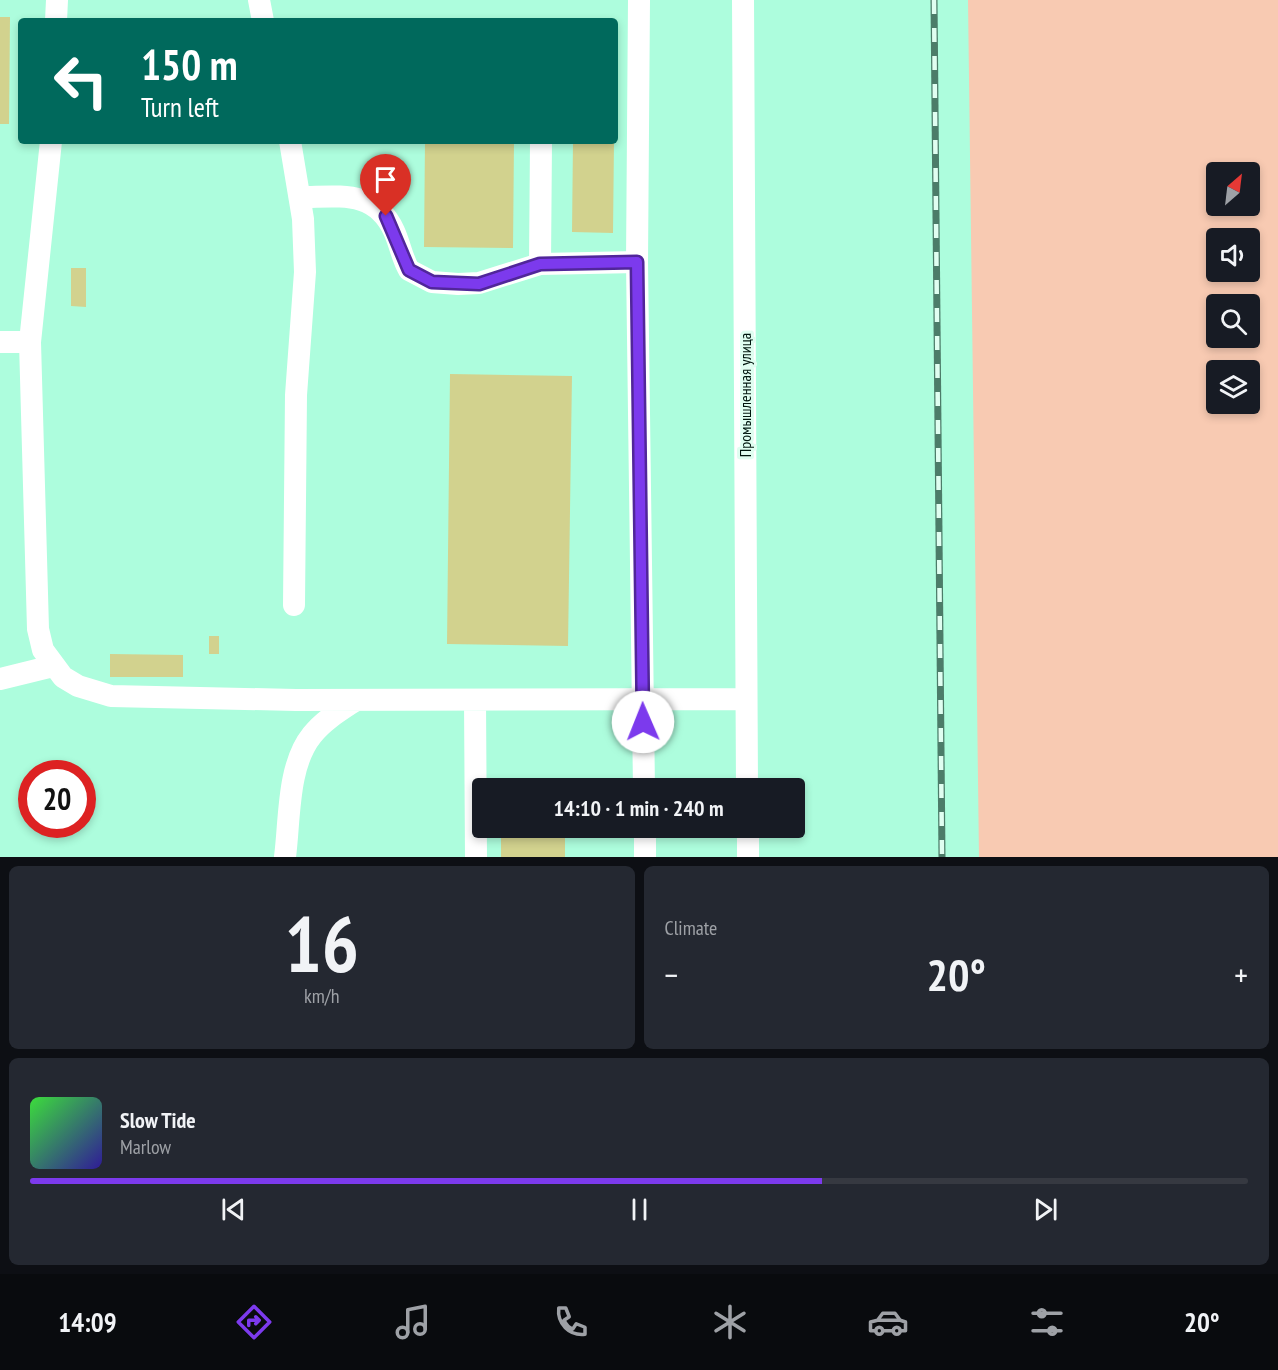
<!DOCTYPE html>
<html lang="en">
<head>
<meta charset="utf-8">
<style>
	body { margin:0; font-family:"PT Sans Narrow",sans-serif; background:#242831; color:#f1f3f6; height:100vh; display:flex; flex-direction:column; font-size:22px; white-space:nowrap }
	* { box-sizing:border-box; margin:0 }
	p { font-size:20px; color:#9ea1a6 }
	.icon { flex:none; width:33px; height:33px; fill:none; stroke:currentColor; stroke-width:2; stroke-linecap:round; stroke-linejoin:round }
	.map { position:relative; height:857px; overflow:hidden }
	.drawer { display:flex; flex-direction:column; gap:9px; padding:9px; background:#0d0f14; flex:1 }
	.drawer>* { flex:none }
	.guide { position:absolute; left:18px; top:18px; width:600px; height:126px; border-radius:6px; box-shadow:0 3px 9px #0003; background:#00695c; color:#fff; overflow:hidden }
	.needle { width:39px; rotate:28deg }
	.fabs { position:absolute; left:1206px; top:162px; display:grid; gap:12px }
	.fabs a { display:grid; place-items:center; width:54px; height:54px; border-radius:6px; background:#171b24; box-shadow:0 3px 9px #0003; font-size:30px }
	.speed { position:absolute; left:18px; top:760px; display:flex; gap:12px; font-size:30px; font-weight:700; text-align:center }
	.speed>* { display:grid; place-content:center; width:78px; height:78px; border-radius:50%; background:#171b24; box-shadow:0 3px 9px #0003; line-height:1 }
	.speed .limit { border:9px solid #d22; background:#fff; color:#111 }
	.pin { position:absolute; display:grid; place-items:center; width:51px; height:51px; color:#fff; margin:-62px -26px; border-radius:50% 50% 50% 0; rotate:-45deg; box-shadow:0 0 6px #0007 }
	.pin .icon { rotate:45deg }
	.me { position:absolute; width:66px; margin:-33px; rotate:359deg; stroke-linejoin:round; filter:drop-shadow(0 0 4px #0008) }
	.turn { display:flex; align-items:center; gap:21px; height:126px; padding:0 24px; font-size:27px }
	.turn .icon { width:78px; height:78px; stroke-width:2.5 }
	.turn b { display:block; font-size:42px; line-height:51px }
	.big { font-size:45px; font-weight:600; line-height:1.1 }
	.drawer .widget { flex:1; display:flex; flex-direction:column; justify-content:center; gap:9px; min-width:0; padding:0 21px; border-radius:9px; background:#242831 }
	.drawer .dial { align-items:center; gap:0 }
	.dial b { font-size:78px; line-height:1 }
	.song { display:flex; align-items:center; gap:18px }
	.cover { width:72px; height:72px; border-radius:9px; background:linear-gradient(135deg,hsl(120 70% 55%),hsl(250 70% 35%)) }
	.played { height:6px; border-radius:3px; background:linear-gradient(90deg,#7c3aed 65%,#363941 65%) }
	.keys { display:flex; justify-content:space-around; direction:ltr }
	.heat { display:flex; justify-content:space-between; align-items:center; font-size:33px; direction:ltr }
	.drawer .tiles { flex:1; display:grid; gap:9px; grid-template-columns:1fr 1fr }
	.widget:last-child { grid-column:span 2 }
	.trip { position:absolute; left:472px; top:778px; width:333px; height:60px; border-radius:6px; background:#171b24; box-shadow:0 3px 9px #0003; font-weight:600; line-height:60px; text-align:center }
	.menu { display:flex; height:96px; justify-content:space-around; align-items:center; background:#090b0e; color:#9ea1a6 }
	.menu .icon { width:42px; height:42px }
	.menu .active { color:#7c3aed }
	.menu b { font-size:27px; color:#f1f3f6 }
	.map>svg:first-child { display:block }
	.green { fill:#f8cab2; fill-rule:evenodd }
	.building { fill:#d2d28e }
	.lines { fill:none; stroke-linecap:round; stroke-linejoin:round }
	.minor { stroke:#fff; stroke-width:22 }
	.rail-casing { stroke:#4c7c69; stroke-width:7 }
	.rail { stroke:#e0fef1; stroke-width:4.5; stroke-dasharray:14; stroke-linecap:butt }
	.route-casing { stroke:#51269a; stroke-width:15 }
	.route { stroke:#7c3aed; stroke-width:10 }
	.labels { text-anchor:middle; stroke-width:6; stroke-linejoin:round; paint-order:stroke }
	.street-label { font-size:16px; fill:#00160e; stroke:#e0fef1 }
</style>
</head>
<body>
<div class="map">
<svg width="1278" height="857" viewBox="0 0 1278 857">
	<rect width="100%" height="100%" fill="#adfddd"/>
	<path class="green" d="M968,0H1278V857H979ZM1216,172H1250V206H1216ZM1216,238H1250V272H1216ZM1216,304H1250V338H1216ZM1216,370H1250V404H1216Z"/>
	<path class="building" d="M0,17H10L9,124H0Z
		M426,19H475V21H426Z
		M425,141H514L513,248L424,247Z
		M573,141H614L613,233L572,232Z
		M71,268H86V307L71,306Z
		M450,374L572,376L568,646L447,644Z
		M209,636H219V654H209Z
		M110,654L183,655V677H110Z
		M501,829H565V857H501Z"/>
	<g class="lines">
		<path class="minor" d="M259,0L263,21
			M639,0L637,262L644,789
			M743,0L747,789
			M56,21L57,0
			M51,141L30,342L38,629L43,650L63,677L78,686L111,696L296,700L746,699
			M290,141L303,219L305,272L296,395L294,605
			M300,197C339,197 375,189 394,231C400,244 402,258 409,270L432,282L458,284L479,283L540,264L637,262
			M540,264L541,141
			M0,342H30
			M0,679L53,666
			M475,700L476,857
			M645,828V857
			M748,828V857
			M285,857C290,819 287,766 312,735C324,720 341,710 356,700"/>
		<defs>
			<path id="rail" d="M934,0L942,857"/>
		</defs>
		<use href="#rail" class="rail-casing"/>
		<use href="#rail" class="rail"/>
	</g>
	<g class="lines">
		<defs>
			<path id="route" d="M386,216L409,270L432,282L479,284L540,264L637,262L643,722"/>
		</defs>
		<use href="#route" class="route-casing"/>
		<use href="#route" class="route"/>
	</g>
	<g class="labels">
		<g class="street-label">
			<text transform="translate(745 395) rotate(-90)" y="6">Промышленная улица</text>
		</g>
	</g>
</svg>
<div class="fabs">
<a><svg class="needle" viewBox="-14 -14 28 28"><path d="M0-13l5 13h-10z" fill="#e53935"/><path d="M0 13l5-13h-10z" fill="#9ea1a6"/></svg></a>
<a><svg class="icon" aria-label="sound" viewBox="0 0 24 24"><path d="M4 9h4l5-4v14l-5-4H4zM17 9q2 3 0 6"/></svg></a>
<a><svg class="icon" aria-label="search" viewBox="0 0 24 24"><circle cx="10" cy="10" r="6"/><path d="M15 15l6 6"/></svg></a>
<a><svg class="icon" aria-label="layers" viewBox="0 0 24 24"><path d="M12 4l9 5-9 5-9-5zM3 14l9 5 9-5"/></svg></a>
</div>
<div class="speed"><div class="limit">20</div></div>
<div class="pin" style="left:386px;top:216px;background:#d93025"><svg class="icon" aria-label="arrive" viewBox="0 0 24 24"><path d="M6 21V4h12l-3 4 3 4H6"/></svg></div>
<svg class="me" style="left:643px;top:722px" viewBox="-20 -20 40 40"><circle r="19" fill="#fff"/><path d="M0-13L10 11 0 6-10 11z" fill="#7c3aed"/></svg>
<div class="trip">14:10 · 1 min · 240 m</div>
<div class="guide">
<div class="turn"><svg class="icon" aria-label="left" viewBox="0 0 24 24"><path d="M17 20v-9H6M10 6l-5 5 5 5"/></svg><div><b>150 m</b>Turn left</div></div>
</div>
</div>
<section class="drawer">
<div class="tiles">
<div class="widget dial"><b>16</b><p>km/h</p></div>
<div class="widget"><p>Climate</p>
<div class="heat"><a>−</a><b class="big">20°</b><a>+</a></div>
</div>
<div class="widget">
<div class="song"><i class="cover"></i><div><b>Slow Tide</b><p>Marlow</p></div></div>
<div class="played"></div>
<div class="keys"><svg class="icon" aria-label="previous" viewBox="0 0 24 24"><path d="M18 5L8 12l10 7zM5 5v14"/></svg><svg class="icon" aria-label="pause" viewBox="0 0 24 24"><path d="M8 5v14M16 5v14"/></svg><svg class="icon" aria-label="next" viewBox="0 0 24 24"><path d="M6 5l10 7-10 7zM19 5v14"/></svg></div>
</div>
</div>
</section>
<nav class="menu">
<b>14:09</b>
<svg class="icon active" aria-label="directions" viewBox="0 0 24 24"><path d="M12 3l9 9-9 9-9-9zM9 14v-3h6M13 9l2 2-2 2"/></svg>
<svg class="icon" aria-label="music" viewBox="0 0 24 24"><path d="M9 18V5l10-2v13"/><circle cx="6" cy="18" r="3"/><circle cx="16" cy="16" r="3"/></svg>
<svg class="icon" aria-label="phone" viewBox="0 0 24 24"><path d="M5 4h4l2 5-3 2q2 4 5 5l2-3 5 2v4C11 20 4 13 5 4z"/></svg>
<svg class="icon" aria-label="climate" viewBox="0 0 24 24"><path d="M12 3v18M4 7l16 10M4 17L20 7"/></svg>
<svg class="icon" aria-label="car" viewBox="0 0 24 24"><path d="M5 17H2v-5l4-1 3-4h7l3 4 3 1v5h-3M9 17h6M6 11h13"/><circle cx="7" cy="17" r="2"/><circle cx="17" cy="17" r="2"/></svg>
<svg class="icon" aria-label="filters" viewBox="0 0 24 24"><path d="M4 7h16M4 17h16"/><circle cx="9" cy="7" r="2"/><circle cx="15" cy="17" r="2"/></svg>
<b>20°</b>
</nav>
</body>
</html>
